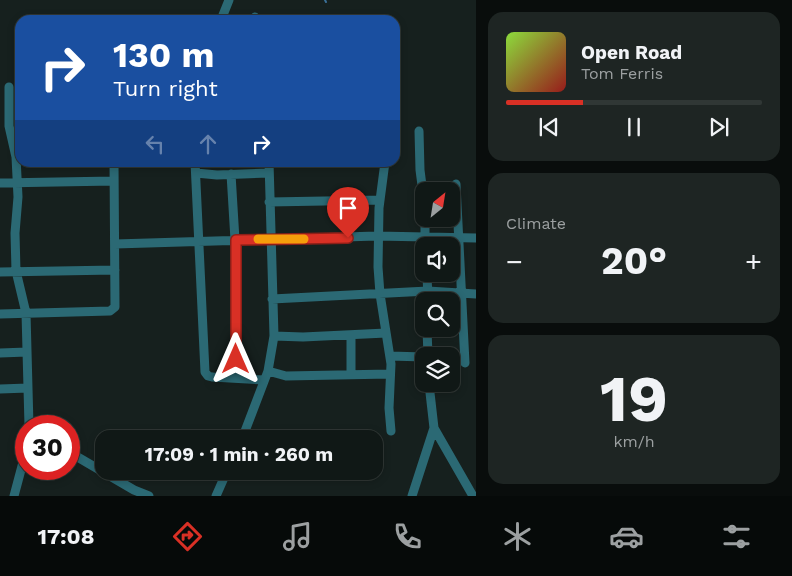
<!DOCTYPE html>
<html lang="en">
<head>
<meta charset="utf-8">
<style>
	body { margin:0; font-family:"Work Sans",sans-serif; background:#1e2523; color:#f1f3f6; height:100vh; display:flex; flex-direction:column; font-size:19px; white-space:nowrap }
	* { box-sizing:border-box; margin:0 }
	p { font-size:16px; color:#9ca0a1 }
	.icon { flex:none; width:28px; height:28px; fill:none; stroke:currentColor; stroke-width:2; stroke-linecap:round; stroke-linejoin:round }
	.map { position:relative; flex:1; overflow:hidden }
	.side { display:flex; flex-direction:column; gap:12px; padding:12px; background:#090d0c; width:316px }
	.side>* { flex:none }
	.top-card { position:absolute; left:15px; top:15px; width:385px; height:152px; border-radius:15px; box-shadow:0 2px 8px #0003,0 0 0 1px #303735; background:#1a4fa0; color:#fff; overflow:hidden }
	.needle { width:32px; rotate:30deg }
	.fabs { position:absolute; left:415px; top:182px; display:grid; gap:10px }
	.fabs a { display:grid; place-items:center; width:45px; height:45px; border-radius:10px; background:#101816; box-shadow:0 2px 8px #0003,0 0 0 1px #303735; font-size:25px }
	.speed { position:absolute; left:15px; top:415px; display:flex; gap:10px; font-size:25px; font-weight:700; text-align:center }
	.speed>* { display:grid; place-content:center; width:65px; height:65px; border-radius:50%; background:#101816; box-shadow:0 2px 8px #0003,0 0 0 1px #303735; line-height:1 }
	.speed .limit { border:8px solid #d22; background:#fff; color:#111 }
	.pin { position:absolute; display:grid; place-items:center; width:42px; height:42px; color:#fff; margin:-51px -21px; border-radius:50% 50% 50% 0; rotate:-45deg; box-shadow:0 0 5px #0007 }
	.pin .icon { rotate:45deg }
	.me { position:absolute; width:55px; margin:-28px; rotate:0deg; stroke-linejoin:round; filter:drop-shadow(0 0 4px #0008) }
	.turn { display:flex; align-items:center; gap:18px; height:105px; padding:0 15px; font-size:22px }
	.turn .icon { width:65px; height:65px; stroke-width:2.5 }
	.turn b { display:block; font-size:35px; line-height:42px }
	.lanes { display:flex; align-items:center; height:48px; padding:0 15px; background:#0003; justify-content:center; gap:25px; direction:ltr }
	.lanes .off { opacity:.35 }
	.big { font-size:38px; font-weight:700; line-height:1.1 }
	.side .card { flex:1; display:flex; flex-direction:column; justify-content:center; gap:8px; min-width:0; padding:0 18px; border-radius:15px; background:#1e2523 }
	.side .dial { align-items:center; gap:0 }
	.dial b { font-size:65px; line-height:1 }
	.song { display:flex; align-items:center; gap:15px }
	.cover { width:60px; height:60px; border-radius:8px; background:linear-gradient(135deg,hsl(90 70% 55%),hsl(0 70% 35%)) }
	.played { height:5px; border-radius:2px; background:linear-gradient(90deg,#d93025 30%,#303735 30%) }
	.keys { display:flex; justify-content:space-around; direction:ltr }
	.heat { display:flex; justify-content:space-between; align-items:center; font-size:28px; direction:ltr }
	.trip { position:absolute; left:95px; top:430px; width:288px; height:50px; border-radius:15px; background:#101816; box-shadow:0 2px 8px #0003,0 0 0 1px #303735; font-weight:700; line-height:50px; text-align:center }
	.menu { display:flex; height:80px; justify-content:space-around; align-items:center; background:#060a09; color:#9ca0a1 }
	.menu .icon { width:35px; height:35px }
	.menu .on { color:#d93025 }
	.menu b { font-size:22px; color:#f1f3f6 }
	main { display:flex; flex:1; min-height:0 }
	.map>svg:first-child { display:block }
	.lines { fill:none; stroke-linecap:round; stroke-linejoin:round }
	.stream { stroke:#3a7098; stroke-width:2 }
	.minor { stroke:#2b6974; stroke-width:9 }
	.route-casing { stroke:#8d1f18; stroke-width:12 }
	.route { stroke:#d93025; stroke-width:9 }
	.slow { stroke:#f59e0b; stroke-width:9 }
</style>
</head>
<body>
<main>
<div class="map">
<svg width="476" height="496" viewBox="0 0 476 496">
	<rect width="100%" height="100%" fill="#16201e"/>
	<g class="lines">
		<path class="stream" d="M325,0L326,2"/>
		<path class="minor" d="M221,20L229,0
			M253,20L255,17
			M9,87V126L16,157L18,197L15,233L16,271L26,313L29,426
			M395,103V101
			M419,131L420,170L424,201
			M195,162L205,372L208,376L212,377L264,380
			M385,162L379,208L378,267L380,294L391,364L389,408L391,431
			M196,173L217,175L269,173
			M231,174L235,240L236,378
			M0,183L114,181
			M456,184L465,363
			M269,202L380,200
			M425,219V246
			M115,244L377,236L476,238
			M0,272L115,270
			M427,274L428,301
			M272,299L428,291L476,294
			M0,314L110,311L115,307L114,162
			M427,329L428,356
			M351,335V374
			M274,336L303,337L386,333
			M0,353L27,352
			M390,356L424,357
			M268,371L286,376L390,374
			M429,384L434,428L473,496
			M0,389L28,388
			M242,439L268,371L274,336L269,162
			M69,452L134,490L149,496
			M14,496L26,451
			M216,496L227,471
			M412,496L434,428"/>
	</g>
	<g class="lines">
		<defs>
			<path id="route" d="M236,359V240L348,238"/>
		</defs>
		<use href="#route" class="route-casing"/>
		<use href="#route" class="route"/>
		<path class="slow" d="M258,239H304"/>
	</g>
</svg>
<div class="fabs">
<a><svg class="needle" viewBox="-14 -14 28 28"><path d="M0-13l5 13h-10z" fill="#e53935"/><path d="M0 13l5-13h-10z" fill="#9ca0a1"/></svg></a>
<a><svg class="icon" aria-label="sound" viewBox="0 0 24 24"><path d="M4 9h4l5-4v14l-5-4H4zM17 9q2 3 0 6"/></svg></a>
<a><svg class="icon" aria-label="search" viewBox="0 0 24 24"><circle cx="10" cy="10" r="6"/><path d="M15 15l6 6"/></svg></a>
<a><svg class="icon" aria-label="layers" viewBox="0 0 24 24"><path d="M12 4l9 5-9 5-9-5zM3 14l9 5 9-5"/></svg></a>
</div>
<div class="speed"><div class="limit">30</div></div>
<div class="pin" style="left:348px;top:238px;background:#d93025"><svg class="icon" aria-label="arrive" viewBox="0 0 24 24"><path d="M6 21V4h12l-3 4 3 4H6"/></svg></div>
<svg class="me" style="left:236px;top:359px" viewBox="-20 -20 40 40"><path d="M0-17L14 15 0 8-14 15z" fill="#d93025" stroke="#fff" stroke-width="4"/></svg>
<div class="trip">17:09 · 1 min · 260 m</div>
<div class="top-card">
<div class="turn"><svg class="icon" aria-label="right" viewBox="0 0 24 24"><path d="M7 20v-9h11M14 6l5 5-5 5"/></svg><div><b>130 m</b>Turn right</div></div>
<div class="lanes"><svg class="icon off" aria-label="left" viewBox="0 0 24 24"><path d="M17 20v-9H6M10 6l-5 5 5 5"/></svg><svg class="icon off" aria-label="ahead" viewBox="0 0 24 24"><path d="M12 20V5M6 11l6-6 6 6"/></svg><svg class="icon" aria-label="right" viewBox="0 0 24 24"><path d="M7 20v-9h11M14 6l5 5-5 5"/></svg></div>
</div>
</div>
<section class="side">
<div class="card">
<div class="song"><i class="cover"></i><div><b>Open Road</b><p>Tom Ferris</p></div></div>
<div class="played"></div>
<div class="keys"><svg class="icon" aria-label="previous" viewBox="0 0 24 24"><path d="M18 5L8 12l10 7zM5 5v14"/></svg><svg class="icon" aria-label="pause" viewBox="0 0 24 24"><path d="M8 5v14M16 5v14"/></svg><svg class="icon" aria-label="next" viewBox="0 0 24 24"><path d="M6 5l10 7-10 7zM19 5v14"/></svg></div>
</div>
<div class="card"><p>Climate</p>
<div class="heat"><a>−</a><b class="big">20°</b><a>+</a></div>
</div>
<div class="card dial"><b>19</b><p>km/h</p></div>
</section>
</main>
<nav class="menu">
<b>17:08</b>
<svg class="icon on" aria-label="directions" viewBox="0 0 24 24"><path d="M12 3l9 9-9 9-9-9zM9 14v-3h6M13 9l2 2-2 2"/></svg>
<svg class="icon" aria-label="music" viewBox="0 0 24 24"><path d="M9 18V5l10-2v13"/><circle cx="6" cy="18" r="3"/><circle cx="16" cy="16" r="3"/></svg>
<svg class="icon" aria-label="phone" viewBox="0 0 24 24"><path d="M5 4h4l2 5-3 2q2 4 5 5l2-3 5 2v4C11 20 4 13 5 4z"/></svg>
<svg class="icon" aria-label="climate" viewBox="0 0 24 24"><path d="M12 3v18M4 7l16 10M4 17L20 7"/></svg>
<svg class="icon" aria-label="car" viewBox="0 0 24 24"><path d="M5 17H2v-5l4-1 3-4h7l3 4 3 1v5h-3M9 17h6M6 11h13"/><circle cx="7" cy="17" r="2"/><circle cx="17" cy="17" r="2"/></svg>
<svg class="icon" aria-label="filters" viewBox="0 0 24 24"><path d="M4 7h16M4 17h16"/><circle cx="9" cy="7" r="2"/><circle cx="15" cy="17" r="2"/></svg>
</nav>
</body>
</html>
